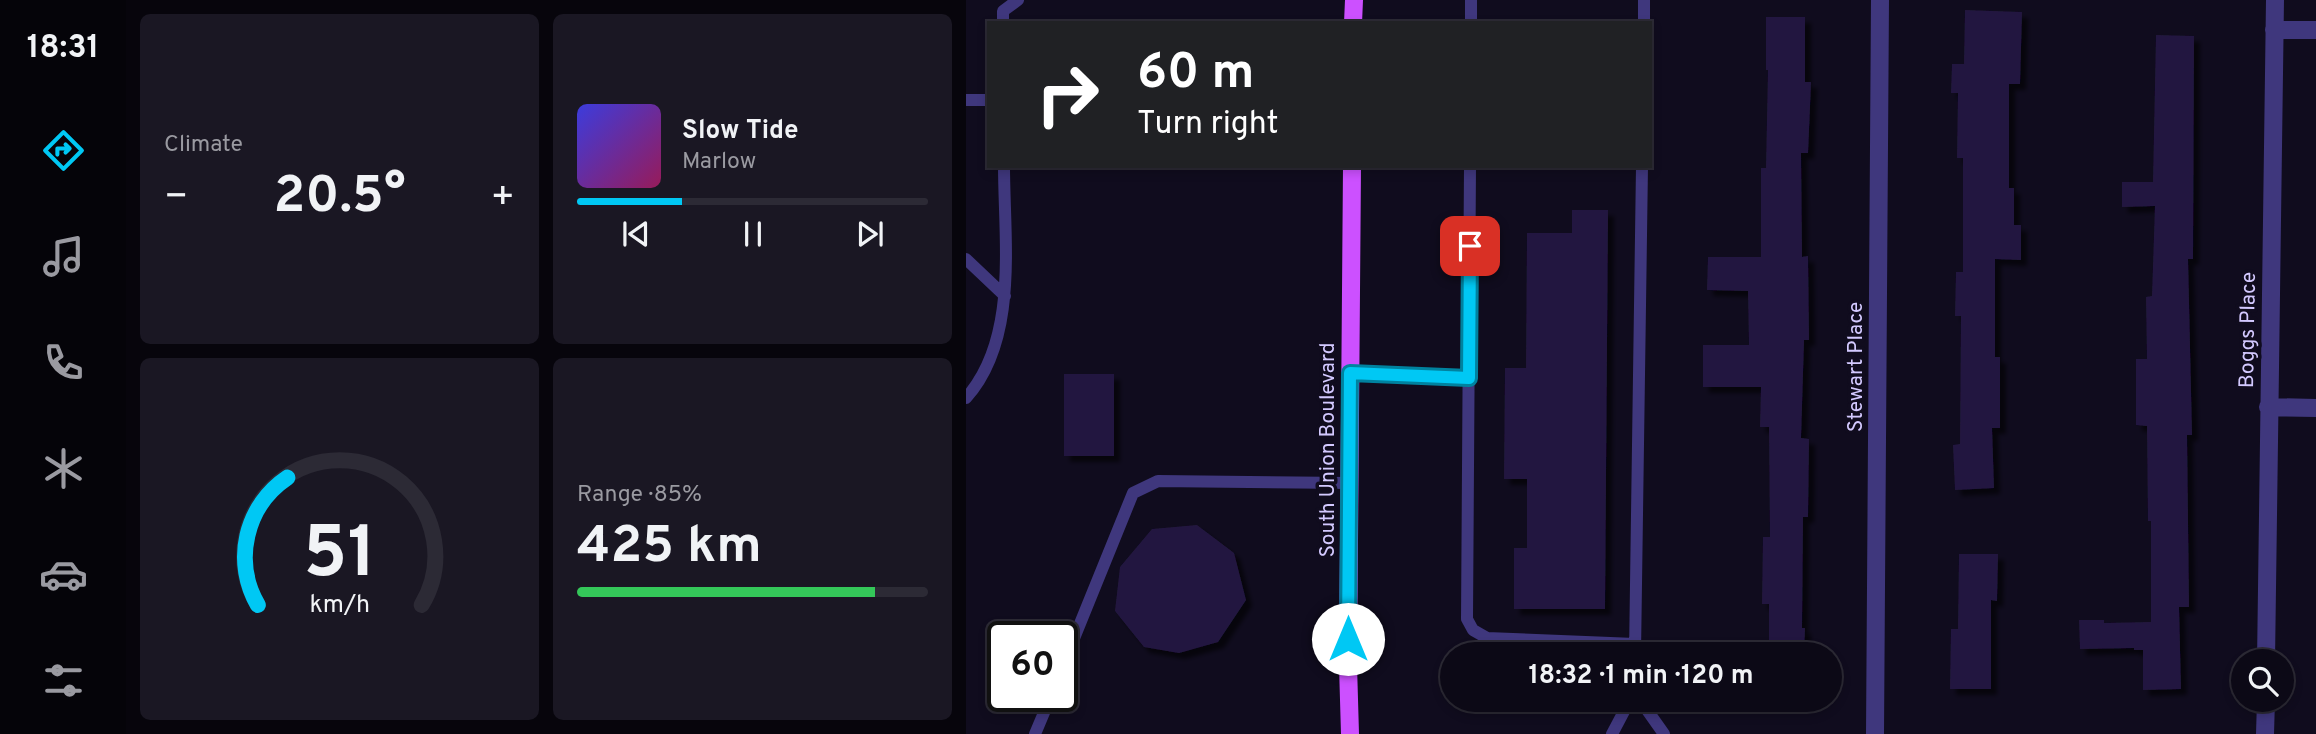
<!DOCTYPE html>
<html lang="en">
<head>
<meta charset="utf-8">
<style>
	body { margin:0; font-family:Overpass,sans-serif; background:#1a1723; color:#f1f3f6; height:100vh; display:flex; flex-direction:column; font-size:26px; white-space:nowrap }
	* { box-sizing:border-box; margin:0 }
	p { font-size:23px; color:#9a9aa1 }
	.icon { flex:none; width:38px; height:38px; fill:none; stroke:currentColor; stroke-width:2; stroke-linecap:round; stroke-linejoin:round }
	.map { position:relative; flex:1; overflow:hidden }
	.side { display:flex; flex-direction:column; gap:14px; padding:14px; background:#07050c; width:840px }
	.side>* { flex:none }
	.banner { position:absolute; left:21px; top:21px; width:665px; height:147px; border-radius:0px; box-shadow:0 4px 10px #0003,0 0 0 2px #2c2a35; background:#202124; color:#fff; overflow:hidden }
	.controls { position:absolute; left:1265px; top:649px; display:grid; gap:14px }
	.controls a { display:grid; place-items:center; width:63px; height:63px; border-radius:50%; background:#0c0916; box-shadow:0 4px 10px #0003,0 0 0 2px #2c2a35; font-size:35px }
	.speed { position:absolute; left:21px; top:621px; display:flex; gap:14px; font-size:35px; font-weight:700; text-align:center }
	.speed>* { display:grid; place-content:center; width:91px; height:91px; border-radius:50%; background:#0c0916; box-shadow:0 4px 10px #0003,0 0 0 2px #2c2a35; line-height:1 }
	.speed .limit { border:4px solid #111; border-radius:10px; background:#fff; color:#111 }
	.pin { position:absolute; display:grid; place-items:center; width:60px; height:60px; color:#fff; margin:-30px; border-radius:14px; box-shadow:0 4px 10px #0006 }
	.me { position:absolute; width:77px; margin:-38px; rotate:0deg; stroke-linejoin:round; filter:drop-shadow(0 0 5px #0008) }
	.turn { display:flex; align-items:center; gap:24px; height:147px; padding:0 35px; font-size:32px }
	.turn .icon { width:91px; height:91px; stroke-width:2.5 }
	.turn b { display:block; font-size:49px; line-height:60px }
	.big { font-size:52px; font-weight:700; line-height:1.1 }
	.side .card { flex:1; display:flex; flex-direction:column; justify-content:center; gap:10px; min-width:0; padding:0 24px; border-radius:10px; background:#1a1723 }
	.side .dial { align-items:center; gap:0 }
	.dial svg { height:182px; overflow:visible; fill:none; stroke:#2c2a35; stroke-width:7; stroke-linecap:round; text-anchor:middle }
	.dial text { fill:#f1f3f6; stroke:none }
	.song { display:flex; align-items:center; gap:21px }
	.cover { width:84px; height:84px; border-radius:10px; background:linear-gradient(135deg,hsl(240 70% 55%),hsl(330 70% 35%)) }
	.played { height:7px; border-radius:4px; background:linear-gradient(90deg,#00c8f4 30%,#2c2a35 30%) }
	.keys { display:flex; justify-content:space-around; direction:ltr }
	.heat { display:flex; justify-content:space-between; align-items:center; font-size:38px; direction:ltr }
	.charge { height:10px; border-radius:5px; background:linear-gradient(90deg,#34c759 85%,#2c2a35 0) }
	.side .tiles { flex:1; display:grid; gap:14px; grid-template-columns:repeat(2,1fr) }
	.trip { position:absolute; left:474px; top:642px; width:402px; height:70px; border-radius:35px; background:#0c0916; box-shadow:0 4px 10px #0003,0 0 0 2px #2c2a35; font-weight:700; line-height:70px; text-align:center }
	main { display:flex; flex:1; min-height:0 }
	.dock { display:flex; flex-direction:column; width:126px; justify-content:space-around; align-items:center; background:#050409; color:#9a9aa1 }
	.dock .icon { width:49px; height:49px }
	.dock .current { color:#00c8f4 }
	.dock b { font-size:32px; color:#f1f3f6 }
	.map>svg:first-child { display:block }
	.building { fill:#23183f; filter:url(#shadow) }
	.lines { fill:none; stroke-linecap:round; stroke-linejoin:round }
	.lane { stroke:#3f377d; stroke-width:12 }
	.street { stroke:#3f377d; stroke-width:18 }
	.primary { stroke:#cc50ff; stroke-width:18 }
	.route-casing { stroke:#00829f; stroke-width:18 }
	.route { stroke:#00c8f4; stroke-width:12 }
	.labels { text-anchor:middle; stroke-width:7; stroke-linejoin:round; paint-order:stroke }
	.street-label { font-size:21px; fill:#d3c9ff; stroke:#100c1e }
</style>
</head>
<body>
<main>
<nav class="dock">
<b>18:31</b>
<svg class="icon current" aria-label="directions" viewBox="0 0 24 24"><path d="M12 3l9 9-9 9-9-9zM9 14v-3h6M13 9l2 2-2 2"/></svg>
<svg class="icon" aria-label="music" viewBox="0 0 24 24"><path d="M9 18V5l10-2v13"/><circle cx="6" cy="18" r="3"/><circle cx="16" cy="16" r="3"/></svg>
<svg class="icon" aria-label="phone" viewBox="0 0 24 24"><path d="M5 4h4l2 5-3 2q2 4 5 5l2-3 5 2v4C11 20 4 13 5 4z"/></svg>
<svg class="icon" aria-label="climate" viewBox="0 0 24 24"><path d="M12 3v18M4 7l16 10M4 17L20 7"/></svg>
<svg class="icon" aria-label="car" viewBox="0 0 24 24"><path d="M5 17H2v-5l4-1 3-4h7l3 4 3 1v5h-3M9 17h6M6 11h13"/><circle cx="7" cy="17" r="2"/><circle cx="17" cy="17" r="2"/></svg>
<svg class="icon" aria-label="filters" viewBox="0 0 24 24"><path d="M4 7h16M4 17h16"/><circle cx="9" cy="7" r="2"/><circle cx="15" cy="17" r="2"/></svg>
</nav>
<section class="side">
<div class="tiles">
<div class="card"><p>Climate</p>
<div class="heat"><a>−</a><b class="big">20.5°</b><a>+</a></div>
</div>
<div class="card">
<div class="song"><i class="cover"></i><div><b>Slow Tide</b><p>Marlow</p></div></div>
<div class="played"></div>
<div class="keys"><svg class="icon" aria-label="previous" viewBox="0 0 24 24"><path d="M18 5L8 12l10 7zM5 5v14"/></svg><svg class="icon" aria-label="pause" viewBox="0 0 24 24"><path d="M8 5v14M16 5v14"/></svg><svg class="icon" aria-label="next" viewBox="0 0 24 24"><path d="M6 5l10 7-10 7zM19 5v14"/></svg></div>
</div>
<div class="card dial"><svg viewBox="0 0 100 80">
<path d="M14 69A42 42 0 1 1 86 69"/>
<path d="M14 69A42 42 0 0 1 27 13" stroke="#00c8f4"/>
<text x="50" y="56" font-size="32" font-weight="700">51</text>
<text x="50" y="72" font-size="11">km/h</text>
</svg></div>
<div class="card"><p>Range · 85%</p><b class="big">425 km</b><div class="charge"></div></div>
</div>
</section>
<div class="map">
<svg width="1350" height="734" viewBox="0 0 1350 734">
	<defs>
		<filter id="shadow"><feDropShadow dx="6" dy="6" stdDeviation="2" flood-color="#0009"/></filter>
	</defs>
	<rect width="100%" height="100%" fill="#100c1e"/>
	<path class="building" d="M999,10L1056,12L1054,84H1043V188H1048V225H1055V260L1029,259V357H1034V428H1026L1028,488L989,490L987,445L994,444L995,316H989L990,272H997V158H991L992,93H985L986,64H998Z
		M800,17H839V82H845L842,153H835L836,257L842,256L843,340H838L835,438L843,439L842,517H837L836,628H839L838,654H803V604H796L797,537H804L803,427H794L795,387H737V345H783L782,291L741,290L742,257H795V168H800L802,70H800Z
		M1190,35L1228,36L1227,259H1222L1226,435H1221L1223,607H1213L1215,689L1177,690V650H1168V648L1114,649L1113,620H1138V623L1185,622V521H1182L1181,426L1170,425V359H1181L1180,297L1186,296L1189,206L1156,207V182H1187Z
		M606,210H642L639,609H548V548H561V479H538L539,368H560L561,233H606Z
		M98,374H148V456H98Z
		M231,525L268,553L280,600L252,642L213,653L178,647L149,611L154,567L186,529Z
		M993,554H1032L1031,601L1025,600V689H984L985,629H992Z"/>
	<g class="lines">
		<path class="lane" d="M37,23V11L52,0
			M505,23V0
			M678,23V0
			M0,100H23
			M504,166L501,619L507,630L521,638L669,644
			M0,259L39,296
			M384,373L503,378
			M0,398C53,339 38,240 38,166
			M669,654L676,166
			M96,668L167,493L192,481L384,483
			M674,700L698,734
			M69,734L85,696
			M646,734L664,700"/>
		<path class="street" d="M1308,30H1350
			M1302,407L1350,408
			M1300,662L1309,0
			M909,734L914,0
			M1299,734L1300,700"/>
		<path class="primary" d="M387,23L388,0
			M384,734L382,665L386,166"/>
	</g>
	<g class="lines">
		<defs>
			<path id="route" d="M382,639L384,373L503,378L504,246"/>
		</defs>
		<use href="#route" class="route-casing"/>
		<use href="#route" class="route"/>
	</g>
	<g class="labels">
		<g class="street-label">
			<text transform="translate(1281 330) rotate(-89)" y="7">Boggs Place</text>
			<text transform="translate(889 367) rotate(-90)" y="7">Stewart Place</text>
			<text transform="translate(361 450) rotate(-90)" y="7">South Union Boulevard</text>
		</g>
	</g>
</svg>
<div class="controls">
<a><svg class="icon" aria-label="search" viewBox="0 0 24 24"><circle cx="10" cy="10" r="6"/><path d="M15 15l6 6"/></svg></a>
</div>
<div class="speed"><div class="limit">60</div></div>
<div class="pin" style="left:504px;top:246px;background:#d93025"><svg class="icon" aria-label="arrive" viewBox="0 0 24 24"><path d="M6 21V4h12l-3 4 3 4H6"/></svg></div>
<svg class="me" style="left:382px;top:639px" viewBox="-20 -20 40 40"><circle r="19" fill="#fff"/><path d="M0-13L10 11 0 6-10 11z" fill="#00c8f4"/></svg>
<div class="trip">18:32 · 1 min · 120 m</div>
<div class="banner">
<div class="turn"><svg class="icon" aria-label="right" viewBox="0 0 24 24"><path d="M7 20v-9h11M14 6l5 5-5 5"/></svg><div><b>60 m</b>Turn right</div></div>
</div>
</div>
</main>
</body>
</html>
